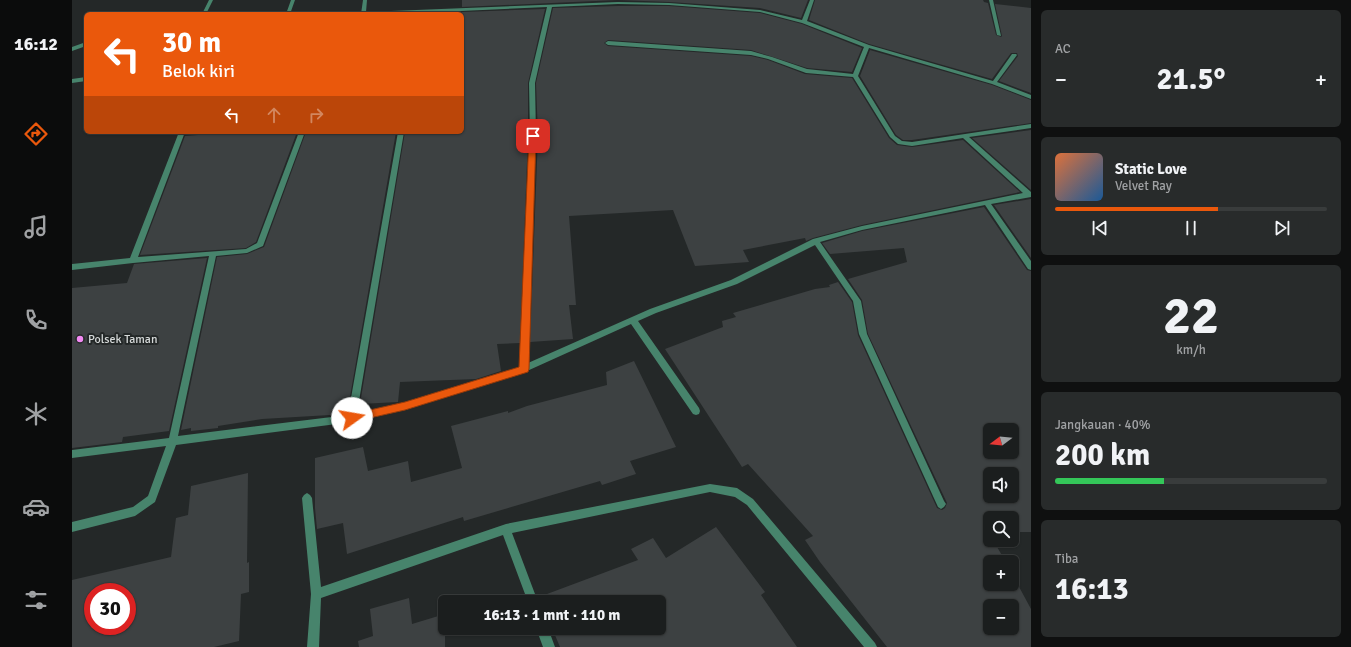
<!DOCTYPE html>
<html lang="id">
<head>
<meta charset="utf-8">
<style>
	body { margin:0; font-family:Signika,sans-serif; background:#282b2b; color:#f1f3f6; height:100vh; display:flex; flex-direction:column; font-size:15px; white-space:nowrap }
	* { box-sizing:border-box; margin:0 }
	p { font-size:13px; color:#a0a2a4 }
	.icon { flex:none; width:22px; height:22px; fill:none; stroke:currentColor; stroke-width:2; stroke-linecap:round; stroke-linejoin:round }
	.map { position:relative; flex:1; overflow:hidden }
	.details { display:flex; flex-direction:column; gap:10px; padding:10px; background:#0f1010; width:320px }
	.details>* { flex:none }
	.banner { position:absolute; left:12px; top:12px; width:380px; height:122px; border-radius:6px; box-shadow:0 1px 3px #0004,0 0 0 1px #393c3c; background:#ea580c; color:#fff; overflow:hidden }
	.needle { width:26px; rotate:254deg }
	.tools { position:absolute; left:911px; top:423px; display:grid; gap:8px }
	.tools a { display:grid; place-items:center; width:36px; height:36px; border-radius:6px; background:#1b1e1e; box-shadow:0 1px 3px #0004,0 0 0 1px #393c3c; font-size:20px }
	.speed { position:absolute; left:12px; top:583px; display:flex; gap:8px; font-size:20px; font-weight:700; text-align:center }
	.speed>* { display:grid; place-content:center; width:52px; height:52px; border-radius:50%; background:#1b1e1e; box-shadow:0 1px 3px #0004,0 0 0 1px #393c3c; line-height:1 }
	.speed .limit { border:6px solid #d22; background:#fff; color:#111 }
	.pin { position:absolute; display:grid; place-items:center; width:34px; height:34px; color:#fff; margin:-17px; border-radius:8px; box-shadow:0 2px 6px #0006 }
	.me { position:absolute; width:44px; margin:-22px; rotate:77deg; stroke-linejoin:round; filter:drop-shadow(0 0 3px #0008) }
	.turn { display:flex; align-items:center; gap:14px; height:84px; padding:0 12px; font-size:18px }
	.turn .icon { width:52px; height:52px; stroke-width:2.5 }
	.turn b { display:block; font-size:28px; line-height:34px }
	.lanes { display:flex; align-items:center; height:38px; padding:0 12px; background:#0003; justify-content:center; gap:20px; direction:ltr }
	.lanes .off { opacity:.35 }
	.big { font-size:30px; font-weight:800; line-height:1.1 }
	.details .widget { flex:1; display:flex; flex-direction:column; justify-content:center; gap:6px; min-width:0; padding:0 14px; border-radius:6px; background:#282b2b }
	.details .dial { align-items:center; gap:0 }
	.dial b { font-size:52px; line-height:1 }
	.song { display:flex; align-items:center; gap:12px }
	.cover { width:48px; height:48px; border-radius:6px; background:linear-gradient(135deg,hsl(20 70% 55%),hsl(210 70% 35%)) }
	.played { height:4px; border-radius:2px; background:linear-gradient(90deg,#ea580c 60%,#393c3c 60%) }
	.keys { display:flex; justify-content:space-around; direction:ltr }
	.heat { display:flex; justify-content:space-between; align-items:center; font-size:22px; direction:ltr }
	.charge { height:6px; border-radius:3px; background:linear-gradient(90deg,#34c759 40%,#393c3c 0) }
	.trip { position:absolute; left:366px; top:595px; width:228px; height:40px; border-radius:6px; background:#1b1e1e; box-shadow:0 1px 3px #0004,0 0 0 1px #393c3c; font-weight:800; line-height:40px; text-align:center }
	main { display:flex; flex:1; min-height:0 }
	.menu { display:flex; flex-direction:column; width:72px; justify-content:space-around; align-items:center; background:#0b0c0c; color:#a0a2a4 }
	.menu .icon { width:28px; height:28px }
	.menu .selected { color:#ea580c }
	.menu b { font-size:18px; color:#f1f3f6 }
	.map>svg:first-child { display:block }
	.building { fill:#3d4142; fill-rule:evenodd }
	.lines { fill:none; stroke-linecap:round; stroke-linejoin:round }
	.street { fill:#47846c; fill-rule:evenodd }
	.route { fill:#ea580c; stroke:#983908 }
	.poi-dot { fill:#f28af3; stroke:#242828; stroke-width:1.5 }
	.labels { text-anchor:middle; stroke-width:4; stroke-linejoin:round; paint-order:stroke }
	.poi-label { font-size:12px; fill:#d6d9d9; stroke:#242828; text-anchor:start }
</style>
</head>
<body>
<main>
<nav class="menu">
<b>16:12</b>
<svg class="icon selected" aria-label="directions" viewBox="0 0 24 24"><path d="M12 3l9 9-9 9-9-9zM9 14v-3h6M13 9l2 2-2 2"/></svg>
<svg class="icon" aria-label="music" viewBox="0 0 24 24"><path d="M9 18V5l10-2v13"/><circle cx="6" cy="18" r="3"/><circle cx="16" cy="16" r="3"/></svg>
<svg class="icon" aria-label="phone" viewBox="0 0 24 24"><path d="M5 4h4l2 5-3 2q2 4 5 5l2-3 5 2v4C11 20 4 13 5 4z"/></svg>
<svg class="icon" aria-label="climate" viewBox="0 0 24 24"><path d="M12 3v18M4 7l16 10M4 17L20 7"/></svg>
<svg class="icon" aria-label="car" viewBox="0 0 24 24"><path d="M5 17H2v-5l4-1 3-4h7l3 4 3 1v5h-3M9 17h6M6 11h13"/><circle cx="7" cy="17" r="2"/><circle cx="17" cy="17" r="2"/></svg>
<svg class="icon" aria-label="filters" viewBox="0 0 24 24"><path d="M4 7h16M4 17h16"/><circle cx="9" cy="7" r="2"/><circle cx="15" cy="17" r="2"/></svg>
</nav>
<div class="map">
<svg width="959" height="647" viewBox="0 0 959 647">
	<rect width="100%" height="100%" fill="#242828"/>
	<path class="building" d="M390,0H736L729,18L688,8L597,2L546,0L390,7Z
		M743,0H911L912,2L916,3L924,35L929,37L930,36L923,4L959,8V93L927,81L946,56L945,53H939L920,79L797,44L737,20Z
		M546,6H597L688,13L730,24L790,48L780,72L735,68L679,50L536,40L532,43L536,46L679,56L696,60L733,74L780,78L817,138L825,145L840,147L891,140L948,192L790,225L741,238L734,241L733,238L671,250L677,262L623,266L601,210L497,216L504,305H497L501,339L458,342L466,136L464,83L481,8Z
		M473,9L456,83V136L448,343L425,344L429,371L404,379L328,382L326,402L288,404L333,132H390V12Z
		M798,50L920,85L959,100V123L840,140H831L824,135L788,76Z
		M959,130V190L900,138Z
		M225,132L184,242L174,248L68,255L113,136L152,133L151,135Z
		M234,132H324L275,414L190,419L146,426V428L119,431V428L109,430L145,257L175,254L192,247Z
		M959,199V258L922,205Z
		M912,207L955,270L959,271V532H940V518H918V540H930L934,545L925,547L934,562H918V584H940V574L959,609V647H815L748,562L733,540L741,536L676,464L670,467L593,349L651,327L650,321L664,317L661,313L743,289L758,287L757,285L766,282L780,302L786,335L865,508L870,510L873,508L875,503L796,334L790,300L776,279L835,262L832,248L758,254L750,243L790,231ZM918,430H940V452H918ZM918,474H940V496H918ZM918,606H940V628H918Z
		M135,258L97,431L51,437L50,442L0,448V288L55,283L62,264Z
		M562,361L604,447L558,461L564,474L530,485L528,481L392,521L391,517L275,554L271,523L245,529L243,508V458L291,447L296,471L336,461L339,482L390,468L379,426L436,411V413L455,406L535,385L534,372Z
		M176,473L175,563L177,562V592L169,594L167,641L142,647H0V580L99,557L104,518L116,515L119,486ZM21,592H55V626H21Z
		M644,527L693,592L689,595L725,647H488L480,628H587V602H469L467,597L566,560L559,549L581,538L594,558Z
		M337,598L340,624L373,614V647H287L286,641L301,636L298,609Z"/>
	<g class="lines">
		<path class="street" d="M137,0H141L134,14H130Z
			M219,0H223L218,14H214Z
			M291,0H295L294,12L546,2L597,3L688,10L730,20L738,0H742L735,21L797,45L921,81L940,54H944L945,55L925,82L959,95V99L920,84L797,48L786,76L823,136L830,141L840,142L959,124V128L897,137L959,192V197L919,204L959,261V270L956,269L913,205L790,230L748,242L789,301L795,334L872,501L874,504L872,507L869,509L866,507L787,334L781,301L743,245L665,284L584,313L566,321L627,408L628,411L627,414L624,415L621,414L559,324L455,371L333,410L280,422L104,445L83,502L63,516L0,532V522L61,507L76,496L94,446L0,458V450L97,438L137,256L61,263L0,270V264L58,258L107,132H113L66,257L174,249L185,243L227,132H233L191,246L175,253L144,256L106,436L276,415L326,132H332L285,413L333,402L448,367L458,136L457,83L475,7L324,14H289ZM546,4L597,5L688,12L730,23L792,47L781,74L735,69L700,57L679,51L536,41L533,43L536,45L679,55L696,59L734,73L781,77L818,137L826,144L840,146L891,138L951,193L790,226L741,239L659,280L578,309L456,363L464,136L463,83L480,7Z
			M917,0H921L929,36L925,35Z
			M14,42V46L0,51V47Z
			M14,77V81L0,83V79Z
			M638,484L665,488L681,499L803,643L805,647H792L675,505L663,497L638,492L440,533L466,602H456L431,535L249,598L247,647H235L239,594L230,498L232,495L235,493L238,495L240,498L249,587L434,524Z
			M464,628H476L483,647H471Z"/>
	</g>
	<path class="route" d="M461,134L464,136L457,369L456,372L333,410L280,422L276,421L275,418L276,415L280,414L333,402L447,367L457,136Z"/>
	<circle class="poi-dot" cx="8" cy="339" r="4"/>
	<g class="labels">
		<g class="poi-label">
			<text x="16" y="343">Polsek Taman</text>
		</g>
	</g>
</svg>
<div class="tools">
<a><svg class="needle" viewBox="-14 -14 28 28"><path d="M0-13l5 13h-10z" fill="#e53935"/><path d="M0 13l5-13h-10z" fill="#a0a2a4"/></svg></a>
<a><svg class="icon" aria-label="sound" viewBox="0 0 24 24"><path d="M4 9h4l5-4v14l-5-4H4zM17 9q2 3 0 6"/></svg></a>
<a><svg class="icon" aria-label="search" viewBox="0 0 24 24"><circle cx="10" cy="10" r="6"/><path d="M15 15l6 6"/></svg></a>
<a>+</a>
<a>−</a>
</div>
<div class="speed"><div class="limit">30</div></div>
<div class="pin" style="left:461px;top:136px;background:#d93025"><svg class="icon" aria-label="arrive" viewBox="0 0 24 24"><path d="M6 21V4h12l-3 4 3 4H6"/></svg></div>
<svg class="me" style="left:280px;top:418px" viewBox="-20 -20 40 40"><circle r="19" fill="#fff"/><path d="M0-13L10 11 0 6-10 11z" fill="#ea580c"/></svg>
<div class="trip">16:13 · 1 mnt · 110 m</div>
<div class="banner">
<div class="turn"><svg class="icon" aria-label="left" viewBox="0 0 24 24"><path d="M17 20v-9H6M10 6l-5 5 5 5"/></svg><div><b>30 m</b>Belok kiri</div></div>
<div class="lanes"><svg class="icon" aria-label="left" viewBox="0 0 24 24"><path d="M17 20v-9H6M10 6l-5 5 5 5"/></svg><svg class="icon off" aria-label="ahead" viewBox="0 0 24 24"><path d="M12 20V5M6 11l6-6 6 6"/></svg><svg class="icon off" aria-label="right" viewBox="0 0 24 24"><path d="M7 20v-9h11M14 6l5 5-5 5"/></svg></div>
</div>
</div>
<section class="details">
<div class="widget"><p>AC</p>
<div class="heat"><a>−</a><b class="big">21.5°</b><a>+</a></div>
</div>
<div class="widget">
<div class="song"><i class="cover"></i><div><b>Static Love</b><p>Velvet Ray</p></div></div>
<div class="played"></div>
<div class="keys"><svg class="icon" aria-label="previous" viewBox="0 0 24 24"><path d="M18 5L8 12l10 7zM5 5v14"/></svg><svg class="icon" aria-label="pause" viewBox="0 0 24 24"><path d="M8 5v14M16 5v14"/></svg><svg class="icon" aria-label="next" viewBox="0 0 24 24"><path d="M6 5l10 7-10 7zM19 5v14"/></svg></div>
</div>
<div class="widget dial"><b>22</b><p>km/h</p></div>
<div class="widget"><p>Jangkauan · 40%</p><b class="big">200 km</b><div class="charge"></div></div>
<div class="widget"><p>Tiba</p><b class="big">16:13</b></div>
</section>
</main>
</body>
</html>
